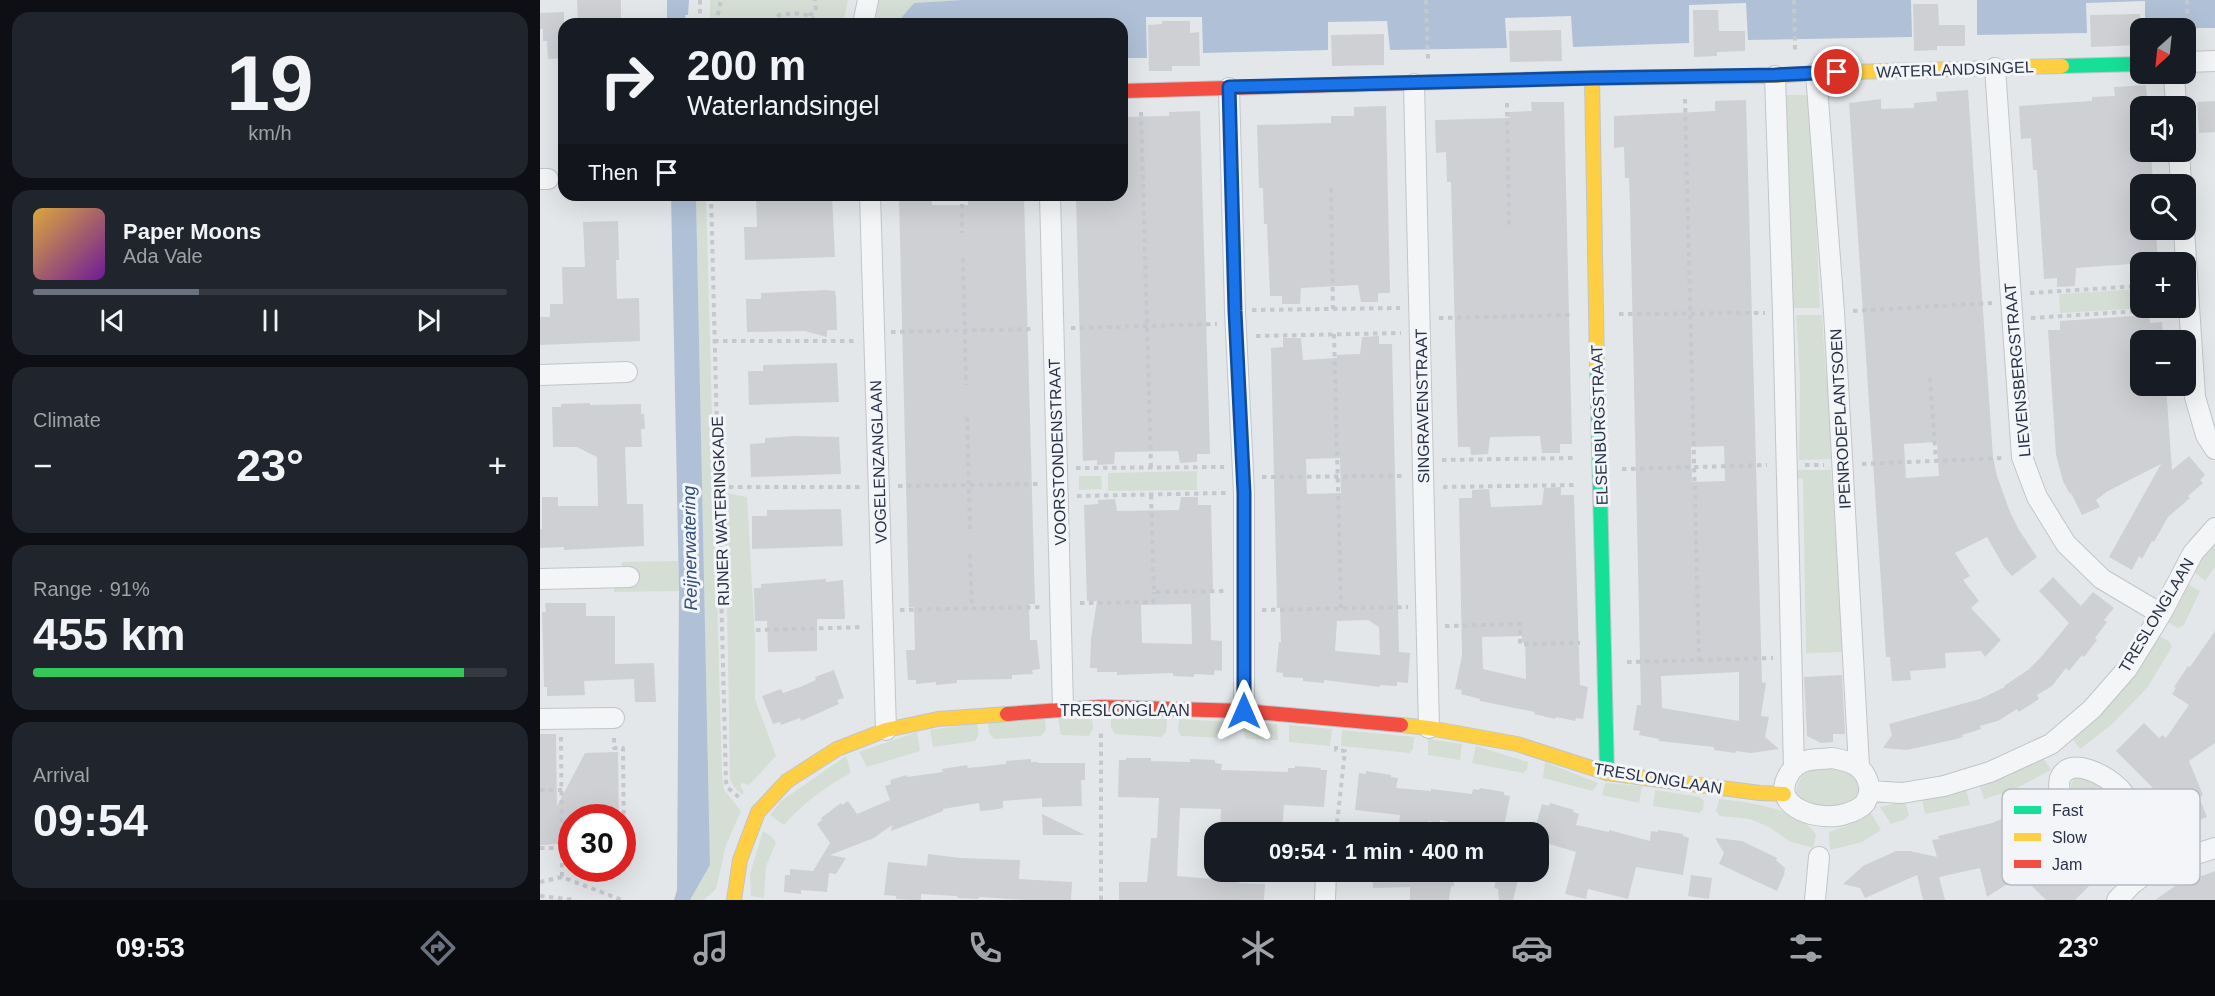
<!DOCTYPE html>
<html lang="en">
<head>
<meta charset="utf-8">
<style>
	body { margin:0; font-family:Arial,sans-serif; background:#20242c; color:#f1f3f6; height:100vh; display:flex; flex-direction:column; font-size:22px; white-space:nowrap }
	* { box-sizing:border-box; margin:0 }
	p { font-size:20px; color:#9ea1a6 }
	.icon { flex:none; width:33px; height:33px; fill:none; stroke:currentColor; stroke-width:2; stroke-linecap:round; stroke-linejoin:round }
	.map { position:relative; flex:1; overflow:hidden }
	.panel { display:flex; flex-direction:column; gap:12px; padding:12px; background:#0d0f14; width:540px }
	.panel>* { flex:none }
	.banner { position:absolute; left:18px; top:18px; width:570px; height:183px; border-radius:18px; box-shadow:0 6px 24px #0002; background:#171b24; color:#f1f3f6; overflow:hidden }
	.needle { width:39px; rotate:207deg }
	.tools { position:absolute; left:1590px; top:18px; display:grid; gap:12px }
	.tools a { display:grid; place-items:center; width:66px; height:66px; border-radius:12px; background:#171b24; box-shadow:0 6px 24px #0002; font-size:30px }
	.speed { position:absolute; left:18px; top:804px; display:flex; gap:12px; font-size:30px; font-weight:700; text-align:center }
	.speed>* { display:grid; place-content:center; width:78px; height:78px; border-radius:50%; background:#171b24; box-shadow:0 6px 24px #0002; line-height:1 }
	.speed .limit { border:9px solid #d22; background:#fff; color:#111 }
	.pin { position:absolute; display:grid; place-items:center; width:51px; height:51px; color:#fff; margin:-26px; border:3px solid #fff; border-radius:50%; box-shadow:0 2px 6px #0007 }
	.me { position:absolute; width:66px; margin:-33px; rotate:0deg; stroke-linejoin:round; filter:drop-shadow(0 0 4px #0008) }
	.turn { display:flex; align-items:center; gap:21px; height:126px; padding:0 30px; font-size:27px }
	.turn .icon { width:78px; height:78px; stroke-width:2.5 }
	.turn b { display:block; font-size:42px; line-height:51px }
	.then { display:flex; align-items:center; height:57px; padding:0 30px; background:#0003; gap:12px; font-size:22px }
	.big { font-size:45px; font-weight:700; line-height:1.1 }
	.panel .tile { flex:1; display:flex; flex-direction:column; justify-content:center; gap:9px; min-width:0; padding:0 21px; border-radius:18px; background:#20242c }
	.panel .dial { align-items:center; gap:0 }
	.dial b { font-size:78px; line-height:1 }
	.song { display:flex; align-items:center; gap:18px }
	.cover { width:72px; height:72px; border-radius:9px; background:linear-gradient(135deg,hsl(40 70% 55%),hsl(280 70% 35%)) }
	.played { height:6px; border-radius:3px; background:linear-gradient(90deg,#6a717f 35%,#363941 35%) }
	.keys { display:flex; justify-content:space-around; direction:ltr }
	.heat { display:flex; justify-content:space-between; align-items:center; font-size:33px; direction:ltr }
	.charge { height:9px; border-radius:4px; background:linear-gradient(90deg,#34c759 91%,#363941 0) }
	.trip { position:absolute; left:664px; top:822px; width:345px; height:60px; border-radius:18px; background:#171b24; box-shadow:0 6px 24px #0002; font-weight:700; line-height:60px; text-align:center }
	.dock { display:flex; height:96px; justify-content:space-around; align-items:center; background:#090b0e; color:#9ea1a6 }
	.dock .icon { width:42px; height:42px }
	.dock .active { color:#6a717f }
	.dock b { font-size:27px; color:#f1f3f6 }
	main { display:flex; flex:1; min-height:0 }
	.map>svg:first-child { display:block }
	.green { fill:#d4ded5 }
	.water { fill:#b0c1d7 }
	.building { fill:#ced0d4; fill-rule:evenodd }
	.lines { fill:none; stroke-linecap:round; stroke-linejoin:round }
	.street-casing { stroke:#c2c5c8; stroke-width:22 }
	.fast-casing { stroke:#c2c5c8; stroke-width:16 }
	.slow-casing { stroke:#c2c5c8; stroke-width:16 }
	.jam-casing { stroke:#c2c5c8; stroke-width:16 }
	.path { stroke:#c5c8cd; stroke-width:4; stroke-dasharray:4.5 4.5; stroke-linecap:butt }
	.street { stroke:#f4f5f7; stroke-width:20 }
	.fast { stroke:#16e098; stroke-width:14 }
	.slow { stroke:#ffcf43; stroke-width:14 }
	.jam { stroke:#f24e42; stroke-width:14 }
	.route-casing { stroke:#114b97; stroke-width:15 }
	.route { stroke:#1a73e8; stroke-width:10 }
	.labels { text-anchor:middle; stroke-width:6; stroke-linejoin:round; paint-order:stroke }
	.street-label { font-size:16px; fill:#283246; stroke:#f3f5f9 }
	.water-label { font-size:18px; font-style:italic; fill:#2e4e7f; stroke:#f3f5f9 }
	.key { fill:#f3f5f9; stroke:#b6bac3; stroke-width:1.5 }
	.key-label { font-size:16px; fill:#283246 }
</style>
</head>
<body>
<main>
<section class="panel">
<div class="tile dial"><b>19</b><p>km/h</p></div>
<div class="tile">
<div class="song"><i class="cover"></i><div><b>Paper Moons</b><p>Ada Vale</p></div></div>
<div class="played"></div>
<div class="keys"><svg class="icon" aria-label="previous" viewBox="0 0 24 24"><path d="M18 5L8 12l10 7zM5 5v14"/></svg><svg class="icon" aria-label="pause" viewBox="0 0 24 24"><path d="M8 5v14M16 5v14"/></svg><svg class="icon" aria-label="next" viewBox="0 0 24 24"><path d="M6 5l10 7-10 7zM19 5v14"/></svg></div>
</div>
<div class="tile"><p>Climate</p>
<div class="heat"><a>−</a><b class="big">23°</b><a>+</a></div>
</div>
<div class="tile"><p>Range · 91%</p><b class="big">455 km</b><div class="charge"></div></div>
<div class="tile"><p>Arrival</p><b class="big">09:54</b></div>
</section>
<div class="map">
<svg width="1675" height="900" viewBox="0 0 1675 900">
	<rect width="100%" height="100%" fill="#e4e7ea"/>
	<path class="green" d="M170,0H308L303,24H170Z
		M339,0H421L374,3L356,24H335Z
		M1244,95H1270L1280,308H1250Z
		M156,195H166L182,774L184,790L201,811L186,845L176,889L164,900H150L170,865Z
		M1600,289V308H1607L1520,313L1519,294Z
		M1256,315H1282L1286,377H1290L1294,459L1259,460L1260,377Z
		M1256,470H1291L1303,652L1266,653L1263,479L1256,478Z
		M657,471V490L568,491V473Z
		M539,476H561L562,489L539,490Z
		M185,493L207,497L215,638V699L236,756L209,785L202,783L200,786L204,792L202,795L194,787L190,779Z
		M1675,540V567L1665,581L1653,571Z
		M138,561L139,591L74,592C73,581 82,574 82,562Z
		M1646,583L1660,591L1644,625L1638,628L1627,622Z
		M1619,636L1630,642L1632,647L1607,688L1571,725L1540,749L1530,736L1594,674Z
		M571,717L627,719L626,732L621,737L575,734L571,728Z
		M505,718L506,730L501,736L454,739L449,733L448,722Z
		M552,718L553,729L549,736L521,735L518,719Z
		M639,719L691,722L690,733L685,738L641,736L638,730Z
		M705,722L737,724L738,740L706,739L704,734Z
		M437,723L439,734L435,741L393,747L390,730Z
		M749,725L792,729L790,746L749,742Z
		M802,730L874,737L873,749L870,753L801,746Z
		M377,732L380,751L327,767L319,752Z
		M888,739L922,744L920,760L888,755Z
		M936,746L988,762L987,770L983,773L932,763Z
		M306,756L311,773C285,787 264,802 244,825L230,815L241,801Z
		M1502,756L1511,770L1473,790L1444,799L1439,784L1468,776Z
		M1005,762L1058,783L1053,791L1003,778Z
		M1294,765L1313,771L1322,791L1319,799L1297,810L1263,803L1256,794C1258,770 1273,769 1294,765Z
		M1537,773L1577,792L1602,846L1599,859L1593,864C1585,863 1577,862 1570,858C1544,844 1517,800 1537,773Z
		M1065,783L1102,786L1099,803L1062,795Z
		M1426,789L1430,805L1385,814L1382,799Z
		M1115,790L1160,797L1164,801L1163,810L1159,813L1113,806Z
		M1179,799C1207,802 1260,808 1276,835L1273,848L1251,842L1229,827L1210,819L1180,816L1176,811Z
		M1365,801L1369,815L1366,819L1351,824L1340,807Z
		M1326,813H1331L1341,830L1322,842L1290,850L1289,832L1309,825Z
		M223,831L232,837L236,843L226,866L224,898L211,896L210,874Z"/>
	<path class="water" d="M127,0H149L148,15H145L147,24H127Z
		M421,0H1371L1372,37L1208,40L1206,3L1149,5V43L1033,47L1031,16L965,18L967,48L850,50L847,21L788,22V50L663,53L662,17H606L607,58H582V24H356L374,3Z
		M1437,0H1675V28H1605V1L1546,3L1547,33L1437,35Z
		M131,195H156L170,865L150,900H134L137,890L139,591Z"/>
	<path class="building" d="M37,0H81V22L38,23Z
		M1373,4H1398L1399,25H1425V46H1397V50L1374,51Z
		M1153,10H1178L1179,31H1205V51L1177,52V56L1154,57Z
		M24,12V58L8,59L7,41H3V29H0V13Z
		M1600,14V45L1551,47L1550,15Z
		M622,21H650V33L659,32L660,66H632V71H609L608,25L622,24Z
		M1021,30L1022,61L970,62L969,31Z
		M844,34V65L792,66L791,35Z
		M1606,85L1608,106H1600V152H1611L1613,184H1600V230H1616L1618,262L1536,268L1535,286L1517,287V278L1504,279L1497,170H1493L1491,138L1481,139L1479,106L1552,101V97L1575,96L1574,87Z
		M1428,90L1453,457L1457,476L1470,512L1479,530L1497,557L1472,576L1464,567L1447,537L1415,553L1430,576L1423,580L1439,601L1431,608L1461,640L1445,657L1441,651L1405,653L1406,668L1370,671L1371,680L1352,681L1350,657H1346L1309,103L1341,99V109L1374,108V103L1397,101L1396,92ZM1397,442L1399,476L1366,478L1364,444Z
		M1206,100L1222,682L1226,683L1221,716L1229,717L1225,737L1239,749L1211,753L1196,751L1195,753L1174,750V747L1119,741V739L1099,735L1100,731L1093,730L1097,705H1101L1090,204L1089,178H1085L1084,147L1074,148V116L1175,111V101ZM1184,446L1185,481L1152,482L1151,447ZM1199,672V721L1122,708L1121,676Z
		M1675,101V132L1659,133L1657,102Z
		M991,102H1024L1032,444H1020V453H1002L1000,436L950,437L948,454L931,455L930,447H918L911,182H907L906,152L896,153L895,120L969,118V112L992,111Z
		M846,106L850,293H838V302H821L818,285L761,288L760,304H742V296H730L727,224H724L723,188H719L717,125L791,123V116H814V107Z
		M660,111L670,454H657V462L640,463L638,451L575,452L574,464L557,465V460L543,461L536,195H582V117L629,116V112Z
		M216,195H292L295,257L205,260L204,227H217Z
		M428,195H484L495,604H489L490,640H497L500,669L492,670L493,674L472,675V679L417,680V683L396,685V682L376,684V680H368L366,650H375L374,607H369L359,199L391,198L392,205H428Z
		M78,221L79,260H76L77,299L99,298L100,341L0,345V317H10V304H23L22,267H45L43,222Z
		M286,290L295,291L296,297L297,330H287V337L265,331L207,332L206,299H221V293Z
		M1609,315L1610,323L1622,322L1623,340H1600V386H1626L1632,470L1649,456L1665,475L1660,480L1663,483L1648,496L1650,498L1628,517L1614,542L1612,541L1602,559L1599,556L1592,570L1569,557L1621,464L1568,491L1556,500L1560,507L1542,515L1531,493L1530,494L1523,481L1516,455L1508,330H1520V321Z
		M839,336V344H852L859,652L870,653L868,683L857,682V686L840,685V687L784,680V683L763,681V678L743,677V673L736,672L739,642H741L740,608H737L731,348L743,347V338H761L763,360L797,358V355L820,354L822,337ZM800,458L801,493L767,494L766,459ZM828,620L839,627L840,655L795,651L797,621Z
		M297,363L299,402L209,405L208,371H223V365Z
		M50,403V405L101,404V414H104L105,429H101L102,447H85L87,504H103L104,546L24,550V547L0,548V529H2V497H18V506H58L57,457L37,447H13L12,407H21V404Z
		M256,436L299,437L301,474L211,477L210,444L225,443V438Z
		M1021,487V495H1034L1040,685L1048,687L1043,719L1036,718L1035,721L1016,717L1015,719L994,714L995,712L940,701V699L921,694L922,690L915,689L922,656L919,498H932V490L949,489L951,507L1002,505L1004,488ZM982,636V642H985L986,679L943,669L942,637Z
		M641,497H658V505H671L673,589H670L671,640L682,641V671L675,670L674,675L654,674V677L633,676V673L577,675V672H557V668H550L551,639L557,601H547L544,505L558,504V500L575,499L577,511L639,510ZM651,604L652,644L602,643L601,605Z
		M301,509L303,546L212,549V516H227V510Z
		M1513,577L1541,606L1553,592L1574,608L1564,620L1567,622L1555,638L1557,640L1544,657L1542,655L1529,671L1526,668L1512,686L1497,695L1499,699L1479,712L1477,709L1458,721L1440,726L1441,729L1422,735L1423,737L1412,740L1367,750L1343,748L1352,735L1349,724L1440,699L1465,687L1464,686L1488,670L1501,657L1529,623L1499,591Z
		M286,579V582L303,580L305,619H277V651L228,652L227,621H215L214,588H221V584Z
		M5,603H46V616H75V664L114,663L116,702H95L94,679L44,681L45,695L7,696V687H4L3,644L2,612H6Z
		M1675,631V743L1649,761L1663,795L1659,797L1667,817L1631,832L1612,787L1576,751L1604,723L1619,738L1623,735L1626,738L1649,705L1632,694L1636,688L1634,687L1648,666L1650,667Z
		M294,670L304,698L297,700L299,704L261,721L260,718L241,725L240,722L233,724L222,696L241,689L243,693L260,687L276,680L275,677Z
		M1302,675L1305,734H1293V742L1281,743L1267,736L1264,677Z
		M0,734H16L17,806L45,753L78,752L79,818H31V838H18V844L0,845Z
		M586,758H611V761L650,762V759L675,760V763L682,764L681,770L748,772V768H755V766L781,768L780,770H787L784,807L744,805L742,832H680L681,809L640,808L637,876L674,879V872H699V883L725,884L724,900H579V882H607L611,838H617L619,798L578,797L579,760H586Z
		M491,759V762H498V763H545V780H541L542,806L502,807V798L463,801V808L452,810L440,811L439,803L403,809V811L351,831L352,825L334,838L290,855L306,858L296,874L289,873L287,892L261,890V894L244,892L245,875H250V869L273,871L290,843L277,824L282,820L281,818L301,803L302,805L308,801L317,814L350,800L345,786L351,784L350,780L367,775V777L403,772L402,769L427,765L428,768L466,764V761Z
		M826,771L851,775V777L858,778L856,788L891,791V789L932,794L933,789L939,790L940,788L964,792V795L970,796L963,832L900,820V823L888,821L887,830L859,826L860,815L815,810L819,773L826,774Z
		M1010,803L1034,810L1033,812L1039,814L1036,825L1069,832V830L1110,841L1111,831L1118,832V830L1143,834V836L1149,838L1143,875L1096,867L1088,899L1048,889L1046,899L1025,894L1036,852L999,841V832H994L1002,804L1009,806Z
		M1499,803L1519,850L1552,883L1535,900H1506L1481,875L1447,897L1440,868L1399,877L1405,900H1383L1377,875L1325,898L1320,888L1303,884L1323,866L1356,851H1370L1397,857L1392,840L1399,839L1398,836L1452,823Z
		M502,814L545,835H503Z
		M1175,838L1202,841L1237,858L1236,860L1245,868L1244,875L1237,891L1179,864L1184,853Z
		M388,854L421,858L480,860L479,879L532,882L531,900H487L440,897L438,899L418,898L417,896L381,894V900H370L356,899V896L344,895L348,862L387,866Z
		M1675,871V900H1615L1644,880L1646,882Z
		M832,872H914V886H911L909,900H870V887L833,888Z
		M958,872H980L973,900H959L958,889L954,888Z
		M1151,875L1172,878L1169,899L1148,896Z"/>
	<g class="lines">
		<defs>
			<path id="street" d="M323,24L328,0
				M1646,62L1675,61
				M1455,68L1482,457L1497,497L1526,544L1562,579L1621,614
				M1276,73L1294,312L1319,766
				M1634,74L1636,106
				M1235,76L1243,312L1254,768
				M874,84L889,728
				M689,88L695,311L704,493V711
				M1639,152L1641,184
				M0,179H8
				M330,195L346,730
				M510,195L523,708
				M1644,230L1655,397L1666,435L1675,449
				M0,375L87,372
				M0,579L89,577
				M0,719L74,718
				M1292,758C1311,761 1325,766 1329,786C1330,791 1328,798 1325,803C1320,809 1312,812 1305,814C1282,822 1230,809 1248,776C1252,768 1260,762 1269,760C1277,759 1285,759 1292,758Z
				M1330,791L1362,793L1404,786L1450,772L1511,744L1552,709L1587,669L1621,614L1653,553L1675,528
				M1615,867C1609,849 1605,826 1595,811C1590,803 1585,794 1579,788C1567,777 1531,754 1520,778C1518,784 1520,798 1522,805C1535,848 1554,861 1592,884L1615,867L1675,848
				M785,900L786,872
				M1275,900L1279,857
				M1577,900L1592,884"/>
			<path id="fast" d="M1522,66L1600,64
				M1057,367L1067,773"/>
			<path id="slow" d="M1045,78L1235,76L1276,73L1522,66
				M1052,78L1057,367
				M861,725L889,728L977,744L1067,773L1220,793L1244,794
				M194,900L200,860L218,812L247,781L297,749L346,730L398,719L467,714"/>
			<path id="jam" d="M582,91L1045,78
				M467,714L561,707L704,711L861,725"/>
		</defs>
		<use href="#street" class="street-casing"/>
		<use href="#fast" class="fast-casing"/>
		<use href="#slow" class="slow-casing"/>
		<use href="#jam" class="jam-casing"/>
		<path class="path" d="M160,0V24
			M886,0L888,59
			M1254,0L1255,50
			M1647,0L1648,43
			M176,24L181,0
			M219,24L227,20H234
			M232,24L239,15C256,13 267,11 279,24
			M266,24L270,15L276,11L275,0
			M1145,99L1159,661
			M967,103L969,225
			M601,112L611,467
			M791,188L793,309
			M171,195L186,782L188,788L201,799
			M422,195V233
			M423,258L426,385
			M1490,293L1600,286
			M712,310L860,308
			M1313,311L1452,303
			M1079,314L1225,313
			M899,318L1033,315
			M1491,318L1631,309
			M531,328L677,324
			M351,332L494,329
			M794,334L801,608
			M716,336L861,333
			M174,341H315
			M1390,378L1396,461
			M427,417L430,529
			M902,460L1035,458
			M1322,464L1464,458
			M1265,465H1284
			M536,468L684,467
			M1082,469L1227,465
			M722,477L864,476
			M358,486L500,484
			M180,487H320
			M903,487L1036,485
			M611,495L614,592L685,591
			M537,496L686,493
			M430,554L432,609
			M540,603L613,602L614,592
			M360,610L502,607
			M722,610L868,607
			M905,626L980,624V644L1040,643
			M216,630L324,627
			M1087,662L1233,658
			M21,737L22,877
			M74,738V748H83L84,846H82
			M0,790H22
			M796,832L805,751L796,750V742
			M0,848H32
			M0,882L22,877L82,900
			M0,896L35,900
			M561,900V730"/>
		<use href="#street" class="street"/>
		<use href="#fast" class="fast"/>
		<use href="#slow" class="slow"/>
		<use href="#jam" class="jam"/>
	</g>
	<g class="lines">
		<defs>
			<path id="route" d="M704,711V493L695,311L689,87L1052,78L1235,75L1297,72"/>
		</defs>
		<use href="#route" class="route-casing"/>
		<use href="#route" class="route"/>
	</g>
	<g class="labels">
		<g class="street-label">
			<text transform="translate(1415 69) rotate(-2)" y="6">WATERLANDSINGEL</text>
			<text transform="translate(1477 370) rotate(-95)" y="6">LIEVENSBERGSTRAAT</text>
			<text transform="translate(882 406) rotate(-91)" y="6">SINGRAVENSTRAAT</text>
			<text transform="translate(1300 419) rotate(-93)" y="6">IPENRODEPLANTSOEN</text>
			<text transform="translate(1059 425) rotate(-92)" y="6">ELSENBURGSTRAAT</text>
			<text transform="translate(517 452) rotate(-92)" y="6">VOORSTONDENSTRAAT</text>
			<text transform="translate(338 462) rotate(-92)" y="6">VOGELENZANGLAAN</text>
			<text transform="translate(180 511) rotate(-92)" y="6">RIJNER WATERINGKADE</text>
			<text transform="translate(1616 615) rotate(-59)" y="6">TRESLONGLAAN</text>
			<text x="585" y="716">TRESLONGLAAN</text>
			<text transform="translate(1118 778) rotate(9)" y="6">TRESLONGLAAN</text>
		</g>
		<g class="water-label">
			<text transform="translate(150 548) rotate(-91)" y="6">Reijnerwatering</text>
		</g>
	</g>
	<rect x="1462" y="789" width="198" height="96" rx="9" class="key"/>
	<rect x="1474" y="806" width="27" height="8" fill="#16e098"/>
	<rect x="1474" y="833" width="27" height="8" fill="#ffcf43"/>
	<rect x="1474" y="860" width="27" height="8" fill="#f24e42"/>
	<g class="key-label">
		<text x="1512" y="816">Fast</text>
		<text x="1512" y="843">Slow</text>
		<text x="1512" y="870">Jam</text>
	</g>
</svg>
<div class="tools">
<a><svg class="needle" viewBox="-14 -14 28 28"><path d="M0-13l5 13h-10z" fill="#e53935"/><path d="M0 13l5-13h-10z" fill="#9ea1a6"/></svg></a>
<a><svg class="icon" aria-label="sound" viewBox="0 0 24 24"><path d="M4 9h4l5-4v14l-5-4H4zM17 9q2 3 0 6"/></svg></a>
<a><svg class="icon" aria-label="search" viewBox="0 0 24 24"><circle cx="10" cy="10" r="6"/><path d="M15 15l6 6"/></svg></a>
<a>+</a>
<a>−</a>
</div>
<div class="speed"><div class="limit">30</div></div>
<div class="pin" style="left:1297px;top:72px;background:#d93025"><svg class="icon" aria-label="arrive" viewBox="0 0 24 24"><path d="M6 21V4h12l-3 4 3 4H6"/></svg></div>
<svg class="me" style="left:704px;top:711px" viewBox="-20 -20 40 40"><path d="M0-17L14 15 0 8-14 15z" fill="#1a73e8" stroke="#fff" stroke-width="4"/></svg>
<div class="trip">09:54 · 1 min · 400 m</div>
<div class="banner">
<div class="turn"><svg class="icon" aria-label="right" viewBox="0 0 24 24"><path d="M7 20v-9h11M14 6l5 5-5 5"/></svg><div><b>200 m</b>Waterlandsingel</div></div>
<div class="then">Then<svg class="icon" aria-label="arrive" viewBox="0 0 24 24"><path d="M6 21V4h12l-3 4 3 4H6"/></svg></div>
</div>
</div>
</main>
<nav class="dock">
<b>09:53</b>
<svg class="icon active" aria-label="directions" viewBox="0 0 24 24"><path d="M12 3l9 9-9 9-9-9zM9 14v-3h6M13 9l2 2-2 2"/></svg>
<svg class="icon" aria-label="music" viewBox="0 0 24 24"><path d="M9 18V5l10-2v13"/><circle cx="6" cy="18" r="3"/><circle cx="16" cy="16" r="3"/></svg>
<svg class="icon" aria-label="phone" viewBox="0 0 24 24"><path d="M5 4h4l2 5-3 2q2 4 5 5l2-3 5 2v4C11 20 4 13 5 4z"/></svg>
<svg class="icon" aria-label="climate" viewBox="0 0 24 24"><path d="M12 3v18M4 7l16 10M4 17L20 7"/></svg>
<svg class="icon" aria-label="car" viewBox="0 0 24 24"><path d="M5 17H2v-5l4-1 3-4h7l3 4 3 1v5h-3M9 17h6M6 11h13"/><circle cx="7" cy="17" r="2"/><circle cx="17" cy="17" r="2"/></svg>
<svg class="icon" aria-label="filters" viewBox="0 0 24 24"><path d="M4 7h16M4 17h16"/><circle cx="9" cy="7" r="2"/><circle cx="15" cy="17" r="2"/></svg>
<b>23°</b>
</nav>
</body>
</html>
